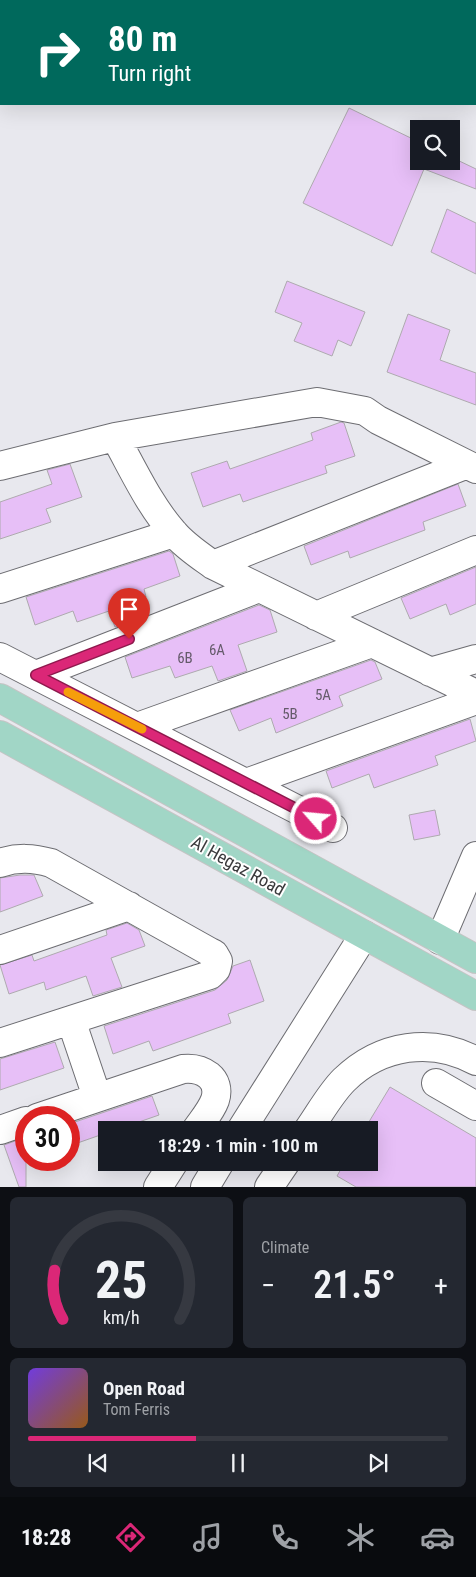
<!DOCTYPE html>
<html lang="en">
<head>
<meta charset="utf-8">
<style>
	body { margin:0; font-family:"Roboto Condensed",sans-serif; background:#242831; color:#f1f3f6; height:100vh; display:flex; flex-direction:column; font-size:19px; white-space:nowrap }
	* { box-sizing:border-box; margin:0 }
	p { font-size:16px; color:#9ea1a6 }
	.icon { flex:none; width:28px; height:28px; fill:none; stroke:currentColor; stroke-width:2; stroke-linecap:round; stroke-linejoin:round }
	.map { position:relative; height:1187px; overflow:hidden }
	.panel { display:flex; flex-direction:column; gap:10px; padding:10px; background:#0d0f14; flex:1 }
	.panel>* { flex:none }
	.guide { position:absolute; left:0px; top:0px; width:476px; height:105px; box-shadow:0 5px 20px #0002; background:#00695c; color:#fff; overflow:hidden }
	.fabs { position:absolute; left:410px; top:120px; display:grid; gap:10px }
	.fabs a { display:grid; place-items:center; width:50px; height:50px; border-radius:0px; background:#171b24; box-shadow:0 5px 20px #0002; font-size:25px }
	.speed { position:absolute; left:15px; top:1106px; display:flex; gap:10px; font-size:25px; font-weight:700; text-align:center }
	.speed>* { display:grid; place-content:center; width:65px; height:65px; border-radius:50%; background:#171b24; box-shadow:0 5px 20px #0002; line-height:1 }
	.speed .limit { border:8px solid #d22; background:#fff; color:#111 }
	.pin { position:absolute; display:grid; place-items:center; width:42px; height:42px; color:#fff; margin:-51px -21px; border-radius:50% 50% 50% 0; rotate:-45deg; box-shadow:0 0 5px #0007 }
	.pin .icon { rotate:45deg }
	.me { position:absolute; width:55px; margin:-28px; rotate:297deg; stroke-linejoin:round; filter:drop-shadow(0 0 4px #0008) }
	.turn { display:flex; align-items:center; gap:18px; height:105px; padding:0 25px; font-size:22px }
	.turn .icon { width:65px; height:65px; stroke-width:2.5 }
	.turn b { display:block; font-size:35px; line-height:42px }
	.big { font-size:38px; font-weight:600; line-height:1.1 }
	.panel .tile { flex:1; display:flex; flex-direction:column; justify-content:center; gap:8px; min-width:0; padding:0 18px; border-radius:8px; background:#242831 }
	.panel .dial { align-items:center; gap:0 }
	.dial svg { height:130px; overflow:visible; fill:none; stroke:#363941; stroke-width:7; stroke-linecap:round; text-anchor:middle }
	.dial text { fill:#f1f3f6; stroke:none }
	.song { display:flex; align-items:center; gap:15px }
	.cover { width:60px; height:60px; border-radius:8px; background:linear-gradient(135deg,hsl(260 70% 55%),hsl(30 70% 35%)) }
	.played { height:5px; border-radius:2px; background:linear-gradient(90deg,#db2777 40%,#363941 40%) }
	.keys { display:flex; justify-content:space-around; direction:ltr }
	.heat { display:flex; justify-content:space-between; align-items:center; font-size:28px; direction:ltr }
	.panel .tiles { flex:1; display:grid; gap:10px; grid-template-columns:1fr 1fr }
	.tile:last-child { grid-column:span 2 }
	.trip { position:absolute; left:98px; top:1121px; width:280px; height:50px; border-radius:0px; background:#171b24; box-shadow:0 5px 20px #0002; font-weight:600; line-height:50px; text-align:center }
	.tab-bar { display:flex; height:80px; justify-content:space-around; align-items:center; background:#090b0e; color:#9ea1a6 }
	.tab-bar .icon { width:35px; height:35px }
	.tab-bar .on { color:#db2777 }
	.tab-bar b { font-size:22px; color:#f1f3f6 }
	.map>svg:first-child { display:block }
	.building { fill:#e7bff7; stroke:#aeaaaf }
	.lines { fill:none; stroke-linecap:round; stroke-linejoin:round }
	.minor-casing { stroke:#6d6d72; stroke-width:30 }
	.major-casing { stroke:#c4c4c4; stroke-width:30 }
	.minor { stroke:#fff; stroke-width:28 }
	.major { stroke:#a1d6c6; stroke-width:28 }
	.route-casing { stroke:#8e194d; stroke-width:12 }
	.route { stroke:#db2777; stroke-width:9 }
	.slow { stroke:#f59e0b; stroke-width:9 }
	.labels { text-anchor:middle; stroke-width:4; stroke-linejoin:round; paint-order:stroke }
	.number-label { font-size:15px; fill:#655b6b }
	.street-label { font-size:18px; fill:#3a3a3c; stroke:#fff }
</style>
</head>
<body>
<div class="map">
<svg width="476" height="1187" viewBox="0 0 476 1187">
	<rect width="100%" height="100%" fill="#e8e8ee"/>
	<path class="building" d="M349,108L419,142V161H451V157L476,169V189L424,169L392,246L303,203Z
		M447,209L476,223V274L431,252Z
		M287,281L365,312L351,346L338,340L332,356L294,341L302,323L275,312Z
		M408,314L450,330L440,360L476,373V405L387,372Z
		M341,422L344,423L355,456L325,466L327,473L243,502L240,494L203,507L191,473L227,461L230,469L313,440L311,433Z
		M70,464L82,497L46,509L51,522L0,539V502L52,484L47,470Z
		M458,484L466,506L423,522L425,530L350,558L348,551L311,565L304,546Z
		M169,551L173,554L180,576L144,589L146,597L141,599L147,615L115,627L109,611L77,622L73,611L35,625L26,597Z
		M476,567V604L450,615L446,604L410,619L401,598Z
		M259,605L270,610L277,632L238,645L247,671L218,681L212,666L175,678L170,666L132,678L125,657Z
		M371,660L375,662L382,679L339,696L343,706L276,733L271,718L239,731L230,710Z
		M470,719L476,741L435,756L438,765L374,788L369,774L332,788L326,771Z
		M435,810L440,835L414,840L409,815Z
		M20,875H34L43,896L0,912V878Z
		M127,923L139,930L145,946L111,958L122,987L93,996L86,976L46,990L44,982L9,994L0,965L32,955L34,961L107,935L106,930Z
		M250,960L264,1001L228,1014L231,1023L153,1051L149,1041L113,1054L104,1026L215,990L227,980L233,966Z
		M55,1042L64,1068L0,1090V1059Z
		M390,1087L476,1138V1187H356L337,1176L345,1162H369V1130H364Z
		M152,1096L159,1115L116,1130H106V1133L69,1146V1124Z
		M26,1137V1187H19L4,1145Z"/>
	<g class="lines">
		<defs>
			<path id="minor" d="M115,437C133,469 149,505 174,533C185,546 199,555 213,565L476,694
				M0,466L115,437L317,402L365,411L378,420L476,469
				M213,565L465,465
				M0,589L174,533
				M316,616L476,550
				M0,657L333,828
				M430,672L476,659
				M36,675L259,588
				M137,727L372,643
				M246,783L476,700
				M0,863C18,857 33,858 51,863L210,952L214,954L218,961L216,969L210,975L0,1043
				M440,940L476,856
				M0,950L129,906
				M71,1020L97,1097
				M436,1083L476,1106
				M37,1118L183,1069C202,1067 222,1078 215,1100C211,1111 202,1121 196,1130
				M0,1130L26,1121
				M241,1130L364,935
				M308,1130C320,1113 330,1094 344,1080C381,1044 432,1037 476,1061
				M158,1187L174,1162
				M205,1187L220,1162
				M269,1187L286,1162"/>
			<path id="major" d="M0,698L476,959
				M0,735L476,996"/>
		</defs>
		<use href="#minor" class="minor-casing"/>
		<use href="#major" class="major-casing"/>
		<use href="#minor" class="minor"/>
		<use href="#major" class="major"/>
	</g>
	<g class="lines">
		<defs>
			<path id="route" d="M129,639L36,675L316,819"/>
		</defs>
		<use href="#route" class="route-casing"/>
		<use href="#route" class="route"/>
		<path class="slow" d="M68,692L142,729"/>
	</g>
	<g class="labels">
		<g class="number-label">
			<text x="217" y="655">6A</text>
			<text x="185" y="663">6B</text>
			<text x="323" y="700">5A</text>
			<text x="290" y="719">5B</text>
		</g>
		<g class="street-label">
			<text transform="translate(238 866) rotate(29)" y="6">Al Hegaz Road</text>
		</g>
	</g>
</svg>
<div class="fabs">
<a><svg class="icon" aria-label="search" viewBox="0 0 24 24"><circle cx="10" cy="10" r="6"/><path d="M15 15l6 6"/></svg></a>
</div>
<div class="speed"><div class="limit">30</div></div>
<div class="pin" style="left:129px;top:639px;background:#d93025"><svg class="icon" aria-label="arrive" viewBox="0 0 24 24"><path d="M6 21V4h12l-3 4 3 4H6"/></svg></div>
<svg class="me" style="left:316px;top:819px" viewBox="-20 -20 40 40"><circle r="17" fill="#db2777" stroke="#fff" stroke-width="3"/><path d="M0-11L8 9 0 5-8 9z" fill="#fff"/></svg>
<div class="trip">18:29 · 1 min · 100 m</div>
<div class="guide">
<div class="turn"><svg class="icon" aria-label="right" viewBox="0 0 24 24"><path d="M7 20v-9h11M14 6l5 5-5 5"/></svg><div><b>80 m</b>Turn right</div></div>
</div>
</div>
<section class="panel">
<div class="tiles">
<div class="tile dial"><svg viewBox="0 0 100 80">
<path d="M14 69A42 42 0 1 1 86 69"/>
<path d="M14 69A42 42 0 0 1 9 39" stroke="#db2777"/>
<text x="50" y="56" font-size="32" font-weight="700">25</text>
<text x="50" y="72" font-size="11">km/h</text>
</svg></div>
<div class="tile"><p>Climate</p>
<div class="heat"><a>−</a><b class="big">21.5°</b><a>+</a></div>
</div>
<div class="tile">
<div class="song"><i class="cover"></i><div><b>Open Road</b><p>Tom Ferris</p></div></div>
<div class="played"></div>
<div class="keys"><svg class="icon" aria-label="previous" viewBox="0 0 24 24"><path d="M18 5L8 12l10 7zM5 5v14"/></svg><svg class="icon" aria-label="pause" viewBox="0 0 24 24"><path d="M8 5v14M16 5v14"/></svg><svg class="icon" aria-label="next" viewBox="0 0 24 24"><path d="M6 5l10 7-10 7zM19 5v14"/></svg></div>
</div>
</div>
</section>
<nav class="tab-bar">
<b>18:28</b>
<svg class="icon on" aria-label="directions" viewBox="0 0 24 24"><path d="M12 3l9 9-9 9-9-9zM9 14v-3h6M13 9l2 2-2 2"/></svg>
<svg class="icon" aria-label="music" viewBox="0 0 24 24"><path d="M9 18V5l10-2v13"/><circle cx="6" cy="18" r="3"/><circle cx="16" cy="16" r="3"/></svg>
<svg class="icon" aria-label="phone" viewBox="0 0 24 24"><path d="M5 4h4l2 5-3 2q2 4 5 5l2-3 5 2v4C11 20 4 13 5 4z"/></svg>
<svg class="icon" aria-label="climate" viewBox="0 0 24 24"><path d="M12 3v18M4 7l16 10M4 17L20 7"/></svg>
<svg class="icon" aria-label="car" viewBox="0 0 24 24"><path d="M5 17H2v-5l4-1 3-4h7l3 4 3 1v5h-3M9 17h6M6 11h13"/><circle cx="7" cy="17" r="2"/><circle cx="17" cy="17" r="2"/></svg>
</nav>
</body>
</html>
